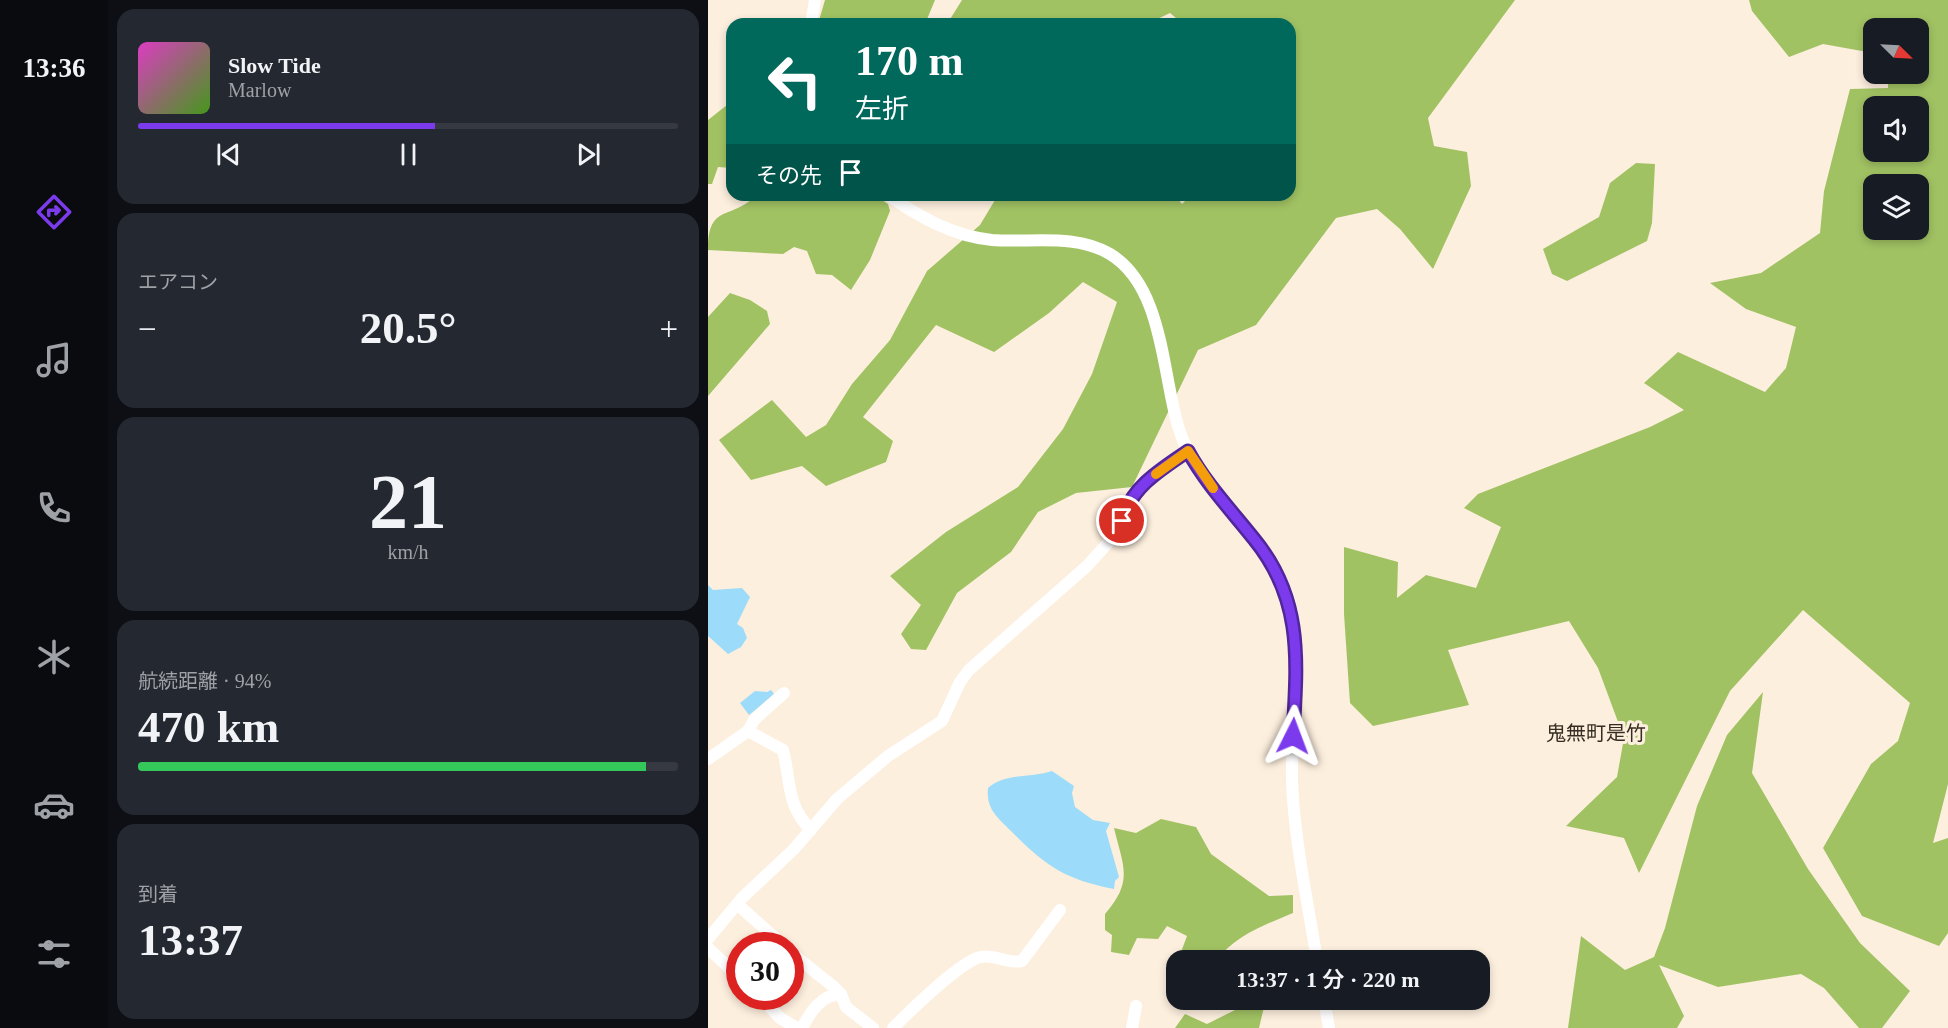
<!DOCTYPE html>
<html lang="ja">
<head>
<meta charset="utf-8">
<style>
	body { margin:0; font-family:"Times New Roman","Noto Sans JP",serif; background:#242831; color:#f1f3f6; height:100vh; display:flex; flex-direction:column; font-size:22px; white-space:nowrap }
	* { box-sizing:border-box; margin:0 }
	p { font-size:20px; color:#9ea1a6 }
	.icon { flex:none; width:33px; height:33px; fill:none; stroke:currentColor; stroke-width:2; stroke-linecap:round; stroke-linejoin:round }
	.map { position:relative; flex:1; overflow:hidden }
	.side { display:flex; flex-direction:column; gap:9px; padding:9px; background:#0d0f14; width:600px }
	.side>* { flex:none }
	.banner { position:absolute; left:18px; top:18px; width:570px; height:183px; border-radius:18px; box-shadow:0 3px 9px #0003; background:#00695c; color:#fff; overflow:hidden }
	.needle { width:39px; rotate:114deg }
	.tools { position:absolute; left:1155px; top:18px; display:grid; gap:12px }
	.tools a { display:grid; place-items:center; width:66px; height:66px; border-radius:12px; background:#171b24; box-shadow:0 3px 9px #0003; font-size:30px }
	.speed { position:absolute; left:18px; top:932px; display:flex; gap:12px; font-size:30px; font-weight:700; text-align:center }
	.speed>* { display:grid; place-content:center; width:78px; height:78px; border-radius:50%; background:#171b24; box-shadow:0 3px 9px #0003; line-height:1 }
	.speed .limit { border:9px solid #d22; background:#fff; color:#111 }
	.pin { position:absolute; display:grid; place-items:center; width:51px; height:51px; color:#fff; margin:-26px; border:3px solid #fff; border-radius:50%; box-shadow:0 2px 6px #0007 }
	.me { position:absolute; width:66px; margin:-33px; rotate:3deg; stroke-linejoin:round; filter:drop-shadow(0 0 4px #0008) }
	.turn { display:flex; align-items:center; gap:21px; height:126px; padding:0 30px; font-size:27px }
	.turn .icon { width:78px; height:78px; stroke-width:2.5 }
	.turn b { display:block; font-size:42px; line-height:51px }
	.then { display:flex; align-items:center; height:57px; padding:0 30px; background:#0003; gap:12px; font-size:22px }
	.big { font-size:45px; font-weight:600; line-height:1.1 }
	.side .tile { flex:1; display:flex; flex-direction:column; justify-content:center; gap:9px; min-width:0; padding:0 21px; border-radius:18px; background:#242831 }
	.side .dial { align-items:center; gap:0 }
	.dial b { font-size:78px; line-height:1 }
	.song { display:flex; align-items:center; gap:18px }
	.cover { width:72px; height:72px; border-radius:9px; background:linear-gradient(135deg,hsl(310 70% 55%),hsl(100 70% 35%)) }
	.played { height:6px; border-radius:3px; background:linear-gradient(90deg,#7c3aed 55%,#363941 55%) }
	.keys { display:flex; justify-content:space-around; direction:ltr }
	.heat { display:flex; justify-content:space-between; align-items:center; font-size:33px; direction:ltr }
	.charge { height:9px; border-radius:4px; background:linear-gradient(90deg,#34c759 94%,#363941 0) }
	.trip { position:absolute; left:458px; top:950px; width:324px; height:60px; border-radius:18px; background:#171b24; box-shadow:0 3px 9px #0003; font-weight:600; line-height:60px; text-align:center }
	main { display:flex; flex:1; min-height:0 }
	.dock { display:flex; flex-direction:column; width:108px; justify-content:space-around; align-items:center; background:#090b0e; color:#9ea1a6 }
	.dock .icon { width:42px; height:42px }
	.dock .current { color:#7c3aed }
	.dock b { font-size:27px; color:#f1f3f6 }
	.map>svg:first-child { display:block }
	.forest { fill:#a1c263; fill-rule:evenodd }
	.water { fill:#9cdbf9 }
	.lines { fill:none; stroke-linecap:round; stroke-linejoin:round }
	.minor { stroke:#fff; stroke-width:12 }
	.route-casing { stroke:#51269a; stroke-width:15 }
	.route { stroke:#7c3aed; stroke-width:10 }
	.slow { stroke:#f59e0b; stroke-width:10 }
	.labels { text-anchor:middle; stroke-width:6; stroke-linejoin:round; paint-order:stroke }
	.quarter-label { font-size:20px; fill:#362d22; stroke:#fdefde }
</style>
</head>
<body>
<main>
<nav class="dock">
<b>13:36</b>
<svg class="icon current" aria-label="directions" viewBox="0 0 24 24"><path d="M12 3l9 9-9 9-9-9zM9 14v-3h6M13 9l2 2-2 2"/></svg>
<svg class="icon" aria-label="music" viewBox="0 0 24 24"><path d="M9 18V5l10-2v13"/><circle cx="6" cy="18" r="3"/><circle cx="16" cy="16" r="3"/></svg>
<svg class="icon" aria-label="phone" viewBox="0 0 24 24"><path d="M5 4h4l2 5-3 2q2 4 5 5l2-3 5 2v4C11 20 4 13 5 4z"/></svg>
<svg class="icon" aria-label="climate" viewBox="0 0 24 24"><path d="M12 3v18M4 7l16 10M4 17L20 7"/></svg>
<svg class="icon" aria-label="car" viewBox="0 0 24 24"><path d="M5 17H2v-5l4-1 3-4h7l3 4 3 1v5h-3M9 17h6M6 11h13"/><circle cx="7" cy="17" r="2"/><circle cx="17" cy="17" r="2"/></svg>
<svg class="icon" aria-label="filters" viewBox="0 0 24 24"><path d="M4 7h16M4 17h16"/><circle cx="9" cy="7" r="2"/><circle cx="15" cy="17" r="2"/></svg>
</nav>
<section class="side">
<div class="tile">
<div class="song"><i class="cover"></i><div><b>Slow Tide</b><p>Marlow</p></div></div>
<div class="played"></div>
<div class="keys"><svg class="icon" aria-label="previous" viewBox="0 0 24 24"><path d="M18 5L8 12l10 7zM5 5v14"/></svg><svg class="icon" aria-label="pause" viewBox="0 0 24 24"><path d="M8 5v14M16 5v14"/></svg><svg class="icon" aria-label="next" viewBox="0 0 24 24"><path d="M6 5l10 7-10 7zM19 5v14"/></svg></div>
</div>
<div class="tile"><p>エアコン</p>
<div class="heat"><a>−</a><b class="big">20.5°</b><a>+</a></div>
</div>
<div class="tile dial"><b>21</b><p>km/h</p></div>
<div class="tile"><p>航続距離 · 94%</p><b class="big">470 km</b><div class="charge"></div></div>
<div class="tile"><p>到着</p><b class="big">13:37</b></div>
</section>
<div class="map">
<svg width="1240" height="1028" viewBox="0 0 1240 1028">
	<rect width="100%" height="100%" fill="#fdefde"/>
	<path class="forest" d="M117,0H227L217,24H110Z
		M254,0H807L720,118L726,146L759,152L763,186L725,269L692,229L669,209L628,218L548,325L490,350L424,487L368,493L330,512L303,552L249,593L218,650L203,649L193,634L213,605L182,576L238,532L310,487L355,429L384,374L409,302L375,282L341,313L286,352L228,325L155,417L185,441L178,462L118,486L94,466L43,480L11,440L64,400L98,437L118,425L144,384L182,340L219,271L272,225L290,195H467L474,204L483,195H582V24H475L462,13L439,24H239Z
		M1041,0H1240V784L1225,843L1240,838V933L1231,946L1154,916L1115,848L1163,764L1190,741L1202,703L1095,610L1022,691L931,873L916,838L858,826L909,777L916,738L890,668L861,621L740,650L761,705L665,726L642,703L636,614V547L690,562L689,598L718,575L768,588L793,527L756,508L770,494L942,427L976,410L936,383L970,352L1057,392L1078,368L1088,327L1038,309L1002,283L1053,273L1112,233L1116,191L1142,89L1180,88V74H1210V28H1166L1165,53L1115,44L1081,57L1044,11ZM1166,106H1210V152H1166ZM1166,184H1210V230H1166Z
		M24,101V168L10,167L4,184H0V120Z
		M928,163L947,164L944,223L939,241L859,281L844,274L835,249L891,217L902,183Z
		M48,195H166L180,204L182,211L162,260L143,290L124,275L108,274L99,251L86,247L75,254L0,250C0,202 24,221 48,195Z
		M22,293L42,300L59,311L62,324L0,396V317Z
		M1055,692L1044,773L1100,869L1152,943L1202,991L1174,1028H1151L1116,988L1093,974L1010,987L951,965L976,1016L969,1028H860L873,936L917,970L946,957L957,928L989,806L1019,735Z
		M453,819L488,827L503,854L561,896L585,895V913C559,924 526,936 509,960H470L479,936L459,926L450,939L429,938L421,955L403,952L404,935L397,930V914C426,881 415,866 406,828L428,833Z
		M556,1007L551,1028H467L477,1014L499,1024L527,1010Z"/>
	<path class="water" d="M0,585L5,590L34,588L42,597L29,624L35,628L39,638L33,647L20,654L0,636Z
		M63,690L66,694L41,715L32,703L47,691L59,692Z
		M344,771L366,786L364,793L367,807L385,820L402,823L398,831L411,877L407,881L406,889C356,879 338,866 303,831C289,817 278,809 280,788C296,773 323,778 344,771Z"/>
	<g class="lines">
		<path class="minor" d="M103,24L107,0
			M180,195C211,217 245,236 284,240C323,243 367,233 402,254C455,286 454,372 470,426C489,493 558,531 580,597C599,657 582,721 584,782C586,838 600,904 609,960
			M40,731L75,750C83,782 78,805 103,830
			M0,759L40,731L46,720L76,693
			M29,904L75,945
			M0,939L34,898L86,849L129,799L180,756L234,721L252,682L261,670L379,566L407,535L422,498L458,465L480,451
			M0,948L32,978
			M82,952L126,987L133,994L138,1007L165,1028
			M51,996L72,1018L89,1028
			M616,999L621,1028
			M94,1028C103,1011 113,995 133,994
			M185,1028C200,1013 254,960 273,957C287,954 299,964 314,961L352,910
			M424,1028L428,1006"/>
	</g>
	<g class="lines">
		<defs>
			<path id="route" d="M414,521C422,488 453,469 480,451C498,484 523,510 546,539C596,600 589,662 585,736"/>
		</defs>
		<use href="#route" class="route-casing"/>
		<use href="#route" class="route"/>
		<path class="slow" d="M448,474L480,451L505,488"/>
	</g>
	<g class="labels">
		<g class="quarter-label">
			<text x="888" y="740">鬼無町是竹</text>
		</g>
	</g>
</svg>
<div class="tools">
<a><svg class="needle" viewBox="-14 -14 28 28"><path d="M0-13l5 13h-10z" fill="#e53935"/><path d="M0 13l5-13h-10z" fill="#9ea1a6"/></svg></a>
<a><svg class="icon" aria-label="sound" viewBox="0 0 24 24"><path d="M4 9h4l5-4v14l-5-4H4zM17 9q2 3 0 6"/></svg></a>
<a><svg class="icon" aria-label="layers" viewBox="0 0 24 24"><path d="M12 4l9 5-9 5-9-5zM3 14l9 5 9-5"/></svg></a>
</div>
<div class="speed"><div class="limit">30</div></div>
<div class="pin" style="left:414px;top:521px;background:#d93025"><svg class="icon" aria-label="arrive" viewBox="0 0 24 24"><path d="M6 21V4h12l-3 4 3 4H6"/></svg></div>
<svg class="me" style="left:585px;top:736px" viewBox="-20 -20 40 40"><path d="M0-17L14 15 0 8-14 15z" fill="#7c3aed" stroke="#fff" stroke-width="4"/></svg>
<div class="trip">13:37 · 1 分 · 220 m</div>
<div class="banner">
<div class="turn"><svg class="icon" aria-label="left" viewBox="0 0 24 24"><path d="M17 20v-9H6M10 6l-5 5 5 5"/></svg><div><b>170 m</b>左折</div></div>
<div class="then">その先<svg class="icon" aria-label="arrive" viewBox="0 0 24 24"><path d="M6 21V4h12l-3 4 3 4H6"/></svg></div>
</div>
</div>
</main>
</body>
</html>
